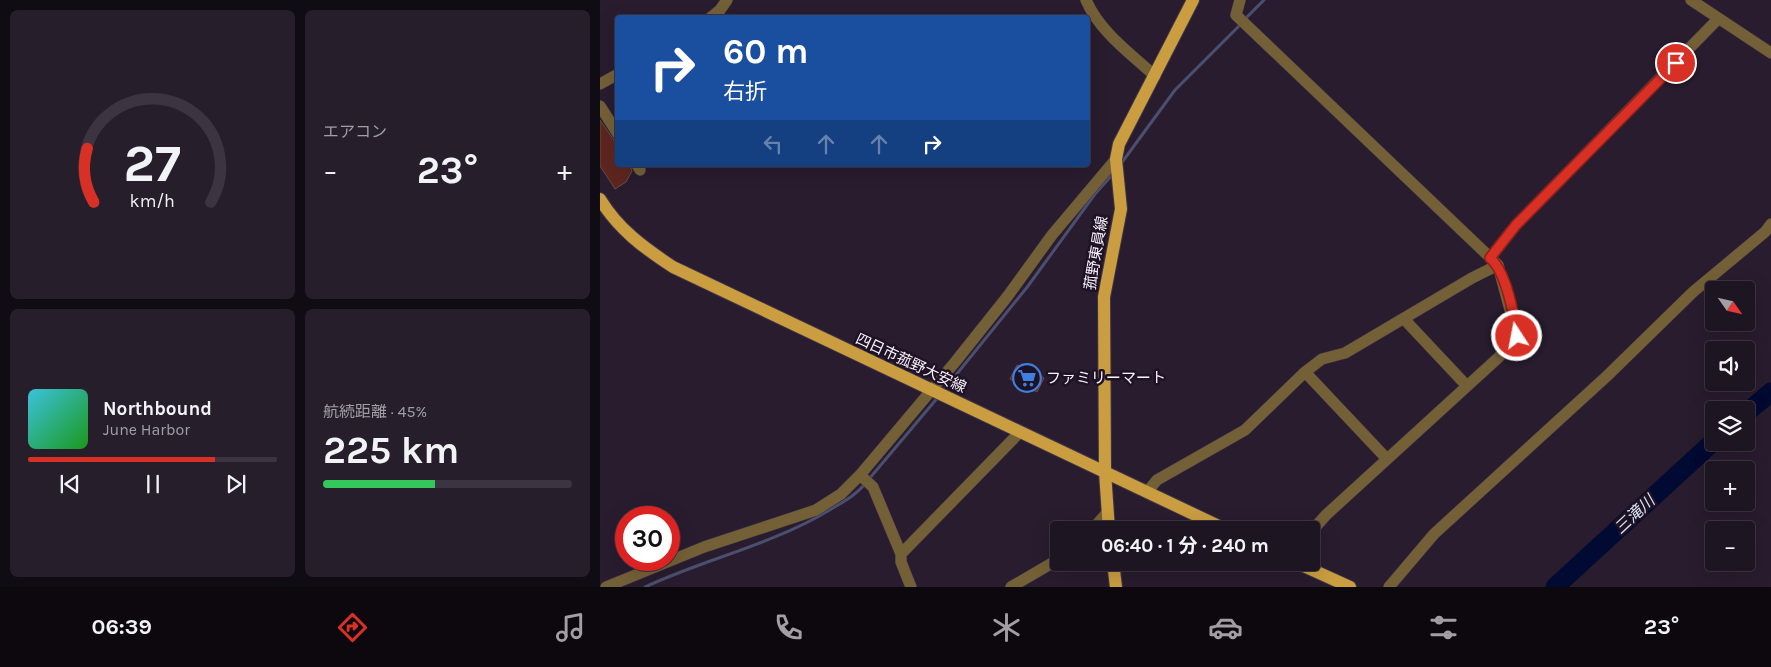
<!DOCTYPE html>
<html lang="ja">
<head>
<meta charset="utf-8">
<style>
	body { margin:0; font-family:Karla,"Noto Sans JP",sans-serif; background:#261e2a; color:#f1f3f6; height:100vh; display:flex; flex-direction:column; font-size:19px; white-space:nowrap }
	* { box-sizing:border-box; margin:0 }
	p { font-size:16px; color:#a19fa5 }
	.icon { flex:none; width:28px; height:28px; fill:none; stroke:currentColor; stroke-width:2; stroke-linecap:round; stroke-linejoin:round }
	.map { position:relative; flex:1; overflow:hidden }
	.side { display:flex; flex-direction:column; gap:10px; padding:10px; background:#100c13; width:600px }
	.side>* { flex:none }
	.guide { position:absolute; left:15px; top:15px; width:475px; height:152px; border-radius:5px; box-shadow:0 5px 20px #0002,0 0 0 1px #3c3440; background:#1a4fa0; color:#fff; overflow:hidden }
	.needle { width:32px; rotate:124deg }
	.tools { position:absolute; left:1105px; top:281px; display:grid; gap:10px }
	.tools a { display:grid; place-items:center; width:50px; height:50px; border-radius:5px; background:#1e1522; box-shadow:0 5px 20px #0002,0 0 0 1px #3c3440; font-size:25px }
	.speed { position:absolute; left:15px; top:506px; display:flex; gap:10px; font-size:25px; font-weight:700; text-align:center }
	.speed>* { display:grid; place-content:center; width:65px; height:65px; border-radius:50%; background:#1e1522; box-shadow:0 5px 20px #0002,0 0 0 1px #3c3440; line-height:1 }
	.speed .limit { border:8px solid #d22; background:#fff; color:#111 }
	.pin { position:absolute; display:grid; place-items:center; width:42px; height:42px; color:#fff; margin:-21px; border:2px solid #fff; border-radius:50%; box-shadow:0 1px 5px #0007 }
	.me { position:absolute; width:55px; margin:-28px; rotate:349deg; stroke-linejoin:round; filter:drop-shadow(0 0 4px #0008) }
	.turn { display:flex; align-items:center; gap:18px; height:105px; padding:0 25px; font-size:22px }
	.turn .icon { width:65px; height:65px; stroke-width:2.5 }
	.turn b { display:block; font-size:35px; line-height:42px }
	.lanes { display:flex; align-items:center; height:48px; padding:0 25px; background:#0003; justify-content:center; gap:25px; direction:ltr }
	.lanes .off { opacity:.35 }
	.big { font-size:38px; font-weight:700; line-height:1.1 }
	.side .tile { flex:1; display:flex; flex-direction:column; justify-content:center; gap:8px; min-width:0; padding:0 18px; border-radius:8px; background:#261e2a }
	.side .dial { align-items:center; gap:0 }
	.dial svg { height:130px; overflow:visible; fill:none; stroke:#3c3440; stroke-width:7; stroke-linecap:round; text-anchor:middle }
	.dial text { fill:#f1f3f6; stroke:none }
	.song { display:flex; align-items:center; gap:15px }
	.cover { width:60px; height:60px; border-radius:8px; background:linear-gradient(135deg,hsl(190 70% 55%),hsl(120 70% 35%)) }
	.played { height:5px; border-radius:2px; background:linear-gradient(90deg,#d93025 75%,#3c3440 75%) }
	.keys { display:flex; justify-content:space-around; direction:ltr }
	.heat { display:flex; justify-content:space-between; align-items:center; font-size:28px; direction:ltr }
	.charge { height:8px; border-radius:4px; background:linear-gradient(90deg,#34c759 45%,#3c3440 0) }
	.side .tiles { flex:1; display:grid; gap:10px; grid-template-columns:repeat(2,1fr) }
	.trip { position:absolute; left:450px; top:521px; width:270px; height:50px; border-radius:5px; background:#1e1522; box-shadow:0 5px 20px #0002,0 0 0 1px #3c3440; font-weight:700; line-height:50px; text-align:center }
	.tab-bar { display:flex; height:80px; justify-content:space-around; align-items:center; background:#0c080e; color:#a19fa5 }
	.tab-bar .icon { width:35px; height:35px }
	.tab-bar .active { color:#d93025 }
	.tab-bar b { font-size:22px; color:#f1f3f6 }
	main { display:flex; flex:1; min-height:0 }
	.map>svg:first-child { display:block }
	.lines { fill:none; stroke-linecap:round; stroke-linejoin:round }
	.stream { stroke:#4b4f6f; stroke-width:3 }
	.river { stroke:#000a32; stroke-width:19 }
	.building { fill:#5d261f; stroke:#664c47 }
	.minor-casing { stroke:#413647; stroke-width:12 }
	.major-casing { stroke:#413647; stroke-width:14 }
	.minor { stroke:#746037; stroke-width:11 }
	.major { stroke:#c99d40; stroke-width:12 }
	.route-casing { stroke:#8d1f18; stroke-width:12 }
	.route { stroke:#d93025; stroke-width:9 }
	.labels { text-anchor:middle; stroke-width:5; stroke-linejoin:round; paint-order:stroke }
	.street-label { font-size:15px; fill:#f9f1fe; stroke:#1e1324 }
	.poi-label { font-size:15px; fill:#f9f1fe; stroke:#1e1324; text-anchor:start }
	.water-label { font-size:16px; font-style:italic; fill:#dae2f1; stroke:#1e1324 }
</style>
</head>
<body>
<main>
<section class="side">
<div class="tiles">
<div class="tile dial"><svg viewBox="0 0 100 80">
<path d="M14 69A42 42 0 1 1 86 69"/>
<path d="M14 69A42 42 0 0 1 10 36" stroke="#d93025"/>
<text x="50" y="56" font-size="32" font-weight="700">27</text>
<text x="50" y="72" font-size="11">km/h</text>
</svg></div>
<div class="tile"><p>エアコン</p>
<div class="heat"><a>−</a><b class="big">23°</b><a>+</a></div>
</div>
<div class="tile">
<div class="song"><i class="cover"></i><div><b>Northbound</b><p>June Harbor</p></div></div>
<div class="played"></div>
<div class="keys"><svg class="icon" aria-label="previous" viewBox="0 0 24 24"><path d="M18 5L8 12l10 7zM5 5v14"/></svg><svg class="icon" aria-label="pause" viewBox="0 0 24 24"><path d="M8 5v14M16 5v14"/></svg><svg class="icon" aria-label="next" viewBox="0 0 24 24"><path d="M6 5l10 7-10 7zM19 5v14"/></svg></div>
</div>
<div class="tile"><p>航続距離 · 45%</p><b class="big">225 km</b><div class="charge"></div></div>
</div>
</section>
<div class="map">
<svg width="1171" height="587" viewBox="0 0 1171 587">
	<rect width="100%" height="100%" fill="#281c2e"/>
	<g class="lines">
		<path class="stream" d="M645,19L664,0
			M520,165L575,90L641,24
			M343,391L428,286L495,194L513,174
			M269,479L339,396
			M45,587C105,559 171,545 228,511C241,503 255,496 265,484"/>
		<path class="river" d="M1146,413L1171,392
			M955,587L1114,441"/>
	</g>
	<path class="building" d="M0,120L18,146V165H30L32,171L26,182L15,189L0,166Z
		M417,365L424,368L425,366L444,378L437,392L410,379Z"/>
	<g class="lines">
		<defs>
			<path id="minor" d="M486,0C499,31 531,54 555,76
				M640,0L636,15L638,17L898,265L917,336L899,357L726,515L711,532
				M1091,0L1171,53
				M110,18L120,10L127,0
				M0,84L18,74
				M0,106L18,134
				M37,165L40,170
				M890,258L916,225L1118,19
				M804,319L866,385
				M705,372L787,459
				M260,475L273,487L301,554V562L311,587
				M547,492L557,480L645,430L705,372L722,359L745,353L872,278L898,265
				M492,530L507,513
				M301,554L420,432
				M6,587L104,547L216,510L241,494L260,475L356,361L407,297L452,235L516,159
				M411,587L459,559
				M789,587L834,534L1007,376L1093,292L1165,232L1171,224"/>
			<path id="major" d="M0,199C18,229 44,248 73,267L627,530
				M509,530L505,472L504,297L521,209L516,159L519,144L593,0
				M513,562L516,587
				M695,562L750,587"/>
		</defs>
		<use href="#minor" class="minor-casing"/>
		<use href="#major" class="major-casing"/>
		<use href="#minor" class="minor"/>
		<use href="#major" class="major"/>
	</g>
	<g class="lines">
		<defs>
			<path id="route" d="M917,336C914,315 906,271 890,258L916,225L1076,63"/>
		</defs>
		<use href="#route" class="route-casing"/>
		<use href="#route" class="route"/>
	</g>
	<defs>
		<symbol id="supermarket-ring" viewBox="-11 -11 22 22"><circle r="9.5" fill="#1e1324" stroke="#3f7fe0" stroke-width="1.5"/><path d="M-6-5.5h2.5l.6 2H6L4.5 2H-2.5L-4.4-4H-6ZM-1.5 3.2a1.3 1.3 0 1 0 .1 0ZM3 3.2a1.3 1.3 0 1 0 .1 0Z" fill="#3f7fe0"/></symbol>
	</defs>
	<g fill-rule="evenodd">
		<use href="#supermarket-ring" x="411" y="362" width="32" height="32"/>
	</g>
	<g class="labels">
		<g class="street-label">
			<text transform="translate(496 253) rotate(-80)" y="5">菰野東員線</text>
			<text transform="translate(311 363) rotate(25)" y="5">四日市菰野大安線</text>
		</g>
		<g class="poi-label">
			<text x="446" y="383">ファミリーマート</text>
		</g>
		<g class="water-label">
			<text transform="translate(1034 514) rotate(-43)" y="6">三滝川</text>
		</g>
	</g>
</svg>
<div class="tools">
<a><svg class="needle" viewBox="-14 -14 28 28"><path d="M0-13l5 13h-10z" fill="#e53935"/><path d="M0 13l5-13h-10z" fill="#a19fa5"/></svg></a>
<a><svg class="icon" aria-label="sound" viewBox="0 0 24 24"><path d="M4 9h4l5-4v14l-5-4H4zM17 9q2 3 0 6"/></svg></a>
<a><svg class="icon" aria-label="layers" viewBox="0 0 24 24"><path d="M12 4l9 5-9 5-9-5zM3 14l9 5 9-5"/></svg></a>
<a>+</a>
<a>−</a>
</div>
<div class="speed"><div class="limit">30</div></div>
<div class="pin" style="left:1076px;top:63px;background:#d93025"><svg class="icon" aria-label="arrive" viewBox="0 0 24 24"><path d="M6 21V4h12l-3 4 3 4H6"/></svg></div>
<svg class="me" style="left:917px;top:336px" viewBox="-20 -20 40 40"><circle r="17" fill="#d93025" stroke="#fff" stroke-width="3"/><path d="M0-11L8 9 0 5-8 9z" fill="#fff"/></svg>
<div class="trip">06:40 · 1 分 · 240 m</div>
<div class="guide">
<div class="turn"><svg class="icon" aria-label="right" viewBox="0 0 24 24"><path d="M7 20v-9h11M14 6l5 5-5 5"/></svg><div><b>60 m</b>右折</div></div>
<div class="lanes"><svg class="icon off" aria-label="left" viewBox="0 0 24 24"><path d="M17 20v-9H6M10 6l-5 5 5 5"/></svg><svg class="icon off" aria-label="ahead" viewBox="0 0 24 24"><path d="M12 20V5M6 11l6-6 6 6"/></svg><svg class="icon off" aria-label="ahead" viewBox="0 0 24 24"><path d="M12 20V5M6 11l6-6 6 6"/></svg><svg class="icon" aria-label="right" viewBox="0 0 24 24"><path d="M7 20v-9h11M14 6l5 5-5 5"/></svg></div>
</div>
</div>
</main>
<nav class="tab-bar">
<b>06:39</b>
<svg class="icon active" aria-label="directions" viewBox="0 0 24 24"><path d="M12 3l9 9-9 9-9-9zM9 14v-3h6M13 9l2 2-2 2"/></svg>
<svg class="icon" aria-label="music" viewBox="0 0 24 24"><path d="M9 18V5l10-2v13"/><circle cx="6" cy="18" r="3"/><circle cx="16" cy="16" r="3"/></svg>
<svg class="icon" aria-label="phone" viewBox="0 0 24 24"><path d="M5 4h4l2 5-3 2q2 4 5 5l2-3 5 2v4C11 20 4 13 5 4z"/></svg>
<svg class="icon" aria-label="climate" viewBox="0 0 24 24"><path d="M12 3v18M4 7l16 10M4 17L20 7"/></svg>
<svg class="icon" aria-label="car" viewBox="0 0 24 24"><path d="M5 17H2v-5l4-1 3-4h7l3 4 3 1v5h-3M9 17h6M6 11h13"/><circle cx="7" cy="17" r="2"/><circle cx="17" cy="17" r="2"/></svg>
<svg class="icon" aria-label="filters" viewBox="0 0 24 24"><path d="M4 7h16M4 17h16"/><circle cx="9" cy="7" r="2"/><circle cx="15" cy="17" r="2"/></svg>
<b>23°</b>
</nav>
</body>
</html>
